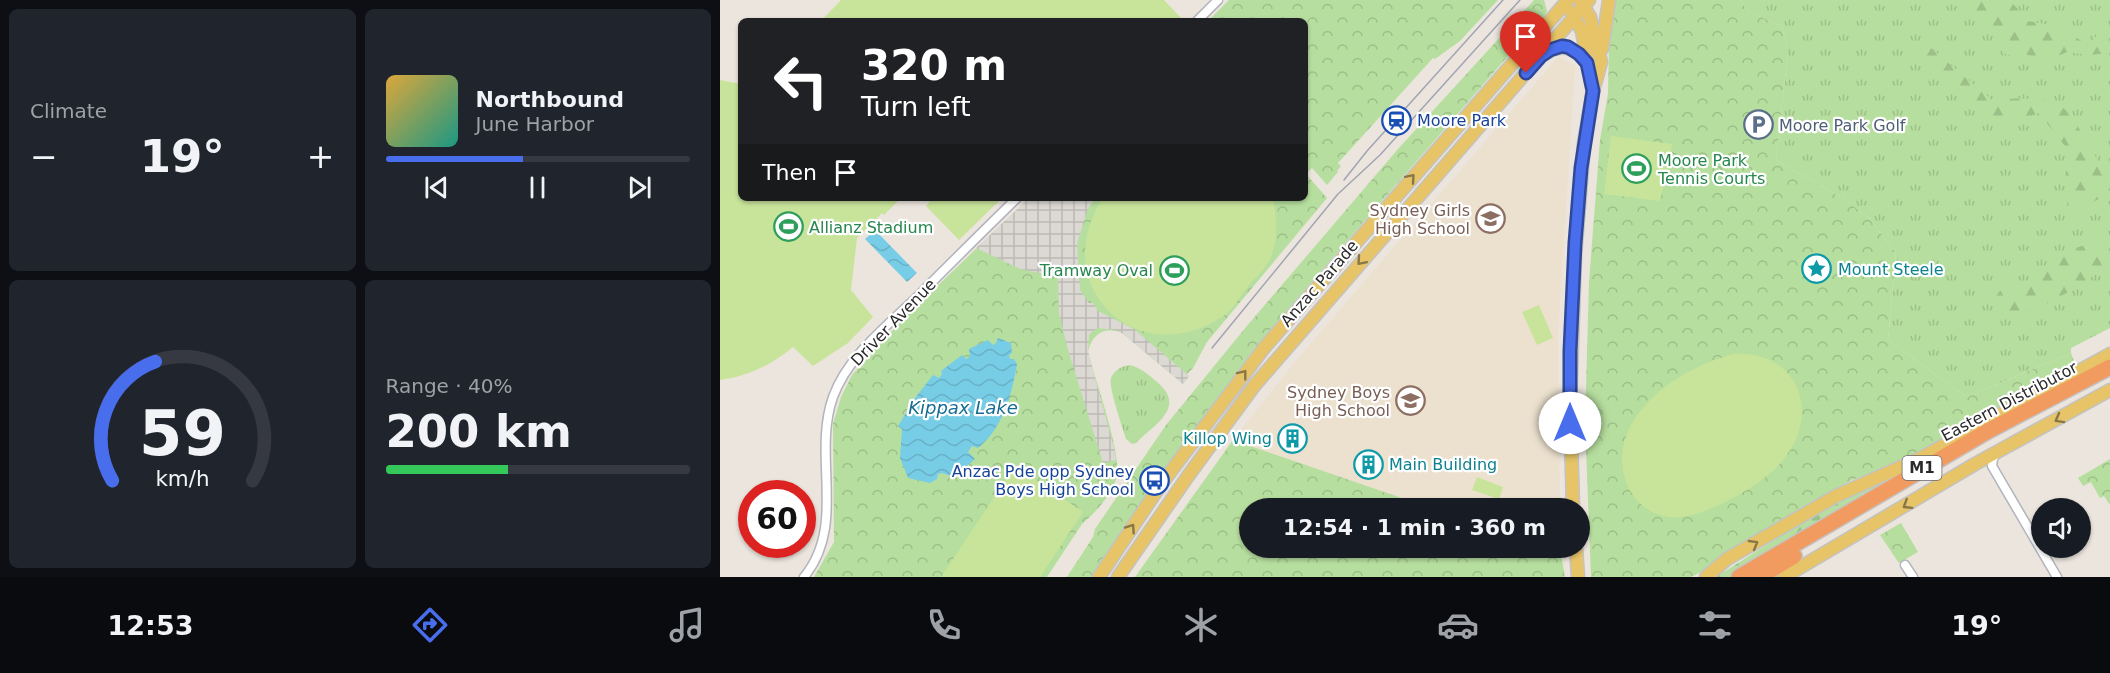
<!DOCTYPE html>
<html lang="en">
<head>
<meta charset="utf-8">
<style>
	body { margin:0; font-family:"DejaVu Sans",sans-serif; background:#20242c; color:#f1f3f6; height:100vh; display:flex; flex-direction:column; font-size:22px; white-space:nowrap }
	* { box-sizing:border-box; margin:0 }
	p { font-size:20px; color:#9ea1a6 }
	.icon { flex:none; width:33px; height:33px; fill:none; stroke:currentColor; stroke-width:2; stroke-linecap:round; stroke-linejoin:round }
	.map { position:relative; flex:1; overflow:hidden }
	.side { display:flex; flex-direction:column; gap:9px; padding:9px; background:#0d0f14; width:720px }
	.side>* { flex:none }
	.banner { position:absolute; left:18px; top:18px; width:570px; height:183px; border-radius:9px; box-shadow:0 2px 4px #0004; background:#202124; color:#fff; overflow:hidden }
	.buttons { position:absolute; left:1311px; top:498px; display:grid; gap:12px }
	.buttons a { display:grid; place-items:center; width:60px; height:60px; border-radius:50%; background:#171b24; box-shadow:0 2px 4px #0004; font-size:30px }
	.speed { position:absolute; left:18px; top:480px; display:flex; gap:12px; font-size:30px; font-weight:700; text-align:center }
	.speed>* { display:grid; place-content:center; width:78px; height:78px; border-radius:50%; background:#171b24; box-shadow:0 2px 4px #0004; line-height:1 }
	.speed .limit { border:9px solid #d22; background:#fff; color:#111 }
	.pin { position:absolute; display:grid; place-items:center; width:51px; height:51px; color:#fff; margin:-62px -26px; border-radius:50% 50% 50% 0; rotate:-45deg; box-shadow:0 0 6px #0007 }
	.pin .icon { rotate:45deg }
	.me { position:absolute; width:66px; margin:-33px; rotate:0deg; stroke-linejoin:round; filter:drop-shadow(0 0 4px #0008) }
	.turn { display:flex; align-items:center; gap:21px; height:126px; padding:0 24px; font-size:27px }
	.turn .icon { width:78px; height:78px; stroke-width:2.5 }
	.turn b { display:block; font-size:42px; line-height:51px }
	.then { display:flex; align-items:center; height:57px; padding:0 24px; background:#0003; gap:12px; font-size:22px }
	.big { font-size:45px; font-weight:700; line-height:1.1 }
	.side .card { flex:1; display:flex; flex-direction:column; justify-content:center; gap:9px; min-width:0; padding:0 21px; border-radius:9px; background:#20242c }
	.side .dial { align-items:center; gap:0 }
	.dial svg { height:156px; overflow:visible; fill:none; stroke:#363941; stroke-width:7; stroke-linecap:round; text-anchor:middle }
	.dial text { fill:#f1f3f6; stroke:none }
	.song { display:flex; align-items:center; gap:18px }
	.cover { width:72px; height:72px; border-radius:9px; background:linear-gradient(135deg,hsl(40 70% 55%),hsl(170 70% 35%)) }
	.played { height:6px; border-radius:3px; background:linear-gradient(90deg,#496eed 45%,#363941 45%) }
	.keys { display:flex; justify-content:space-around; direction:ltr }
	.heat { display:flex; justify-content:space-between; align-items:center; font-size:33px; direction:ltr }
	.charge { height:9px; border-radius:4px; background:linear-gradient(90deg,#34c759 40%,#363941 0) }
	.side .tiles { flex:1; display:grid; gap:9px; grid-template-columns:repeat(2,1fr) }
	.trip { position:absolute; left:519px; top:498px; width:351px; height:60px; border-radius:30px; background:#171b24; box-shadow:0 2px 4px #0004; font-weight:700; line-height:60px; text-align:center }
	.tabs { display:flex; height:96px; justify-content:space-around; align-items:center; background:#090b0e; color:#9ea1a6 }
	.tabs .icon { width:42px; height:42px }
	.tabs .selected { color:#496eed }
	.tabs b { font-size:27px; color:#f1f3f6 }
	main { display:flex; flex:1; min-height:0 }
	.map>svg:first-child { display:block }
	.education { fill:#ece1ce }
	.grass { fill:url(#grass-tufts) }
	.forest { fill:url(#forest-firs) }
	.park { fill:url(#park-crowns) }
	.pitch { fill:#c8e49a }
	.plaza { fill:url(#plaza-grid) }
	.water { fill:url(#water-waves) }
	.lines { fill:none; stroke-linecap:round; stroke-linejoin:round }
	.street-casing { stroke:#b1b4bd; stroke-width:11 }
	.primary-casing { stroke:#c3c3c3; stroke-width:15 }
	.highway-casing { stroke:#c3c3c3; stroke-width:18 }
	.street { stroke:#fff; stroke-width:8 }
	.primary { stroke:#e6c467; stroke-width:12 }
	.highway { stroke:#f29b61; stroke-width:15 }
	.tram { stroke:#a1a4b3; stroke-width:1.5 }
	.oneway { stroke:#887748 }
	.route-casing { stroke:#2f489a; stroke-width:15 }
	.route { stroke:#496eed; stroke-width:10 }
	.labels { text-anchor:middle; stroke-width:4.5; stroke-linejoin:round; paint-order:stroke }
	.shield { fill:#fff; stroke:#6a6a6a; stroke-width:1.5 }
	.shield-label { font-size:15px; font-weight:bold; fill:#2a2a2a }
	.transit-label { font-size:16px; fill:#164399; stroke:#fff; text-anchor:start }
	.service-label { font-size:16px; fill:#4e5e75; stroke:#fff; text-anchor:start }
	.leisure-label { font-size:16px; fill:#27864d; stroke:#fff; text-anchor:start }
	.education-label { font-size:16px; fill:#785e54; stroke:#fff; text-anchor:end }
	.culture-label { font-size:16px; fill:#0d838f; stroke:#fff; text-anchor:start }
	.street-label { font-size:16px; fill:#2a2a2a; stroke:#fff }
	.water-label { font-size:18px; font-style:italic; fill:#176c92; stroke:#fff }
</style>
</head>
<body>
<main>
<section class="side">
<div class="tiles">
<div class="card"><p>Climate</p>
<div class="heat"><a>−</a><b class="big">19°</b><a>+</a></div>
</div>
<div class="card">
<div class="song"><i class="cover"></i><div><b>Northbound</b><p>June Harbor</p></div></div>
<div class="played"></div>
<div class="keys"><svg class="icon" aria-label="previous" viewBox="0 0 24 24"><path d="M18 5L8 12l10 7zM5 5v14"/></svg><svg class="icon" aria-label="pause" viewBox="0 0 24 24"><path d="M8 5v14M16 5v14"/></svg><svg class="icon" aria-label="next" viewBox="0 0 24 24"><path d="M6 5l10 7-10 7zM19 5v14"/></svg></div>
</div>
<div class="card dial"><svg viewBox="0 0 100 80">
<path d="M14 69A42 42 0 1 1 86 69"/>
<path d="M14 69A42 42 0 0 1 36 8" stroke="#496eed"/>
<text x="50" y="56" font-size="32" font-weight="700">59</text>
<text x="50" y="72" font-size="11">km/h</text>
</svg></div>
<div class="card"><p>Range · 40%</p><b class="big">200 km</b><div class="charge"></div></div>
</div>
</section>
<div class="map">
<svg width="1390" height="577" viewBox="0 0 1390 577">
	<defs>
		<pattern id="grass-tufts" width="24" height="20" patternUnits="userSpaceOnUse" patternTransform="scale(1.5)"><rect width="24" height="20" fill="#b6de9e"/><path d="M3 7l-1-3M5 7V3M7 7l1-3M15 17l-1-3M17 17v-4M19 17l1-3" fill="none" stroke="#9dbf88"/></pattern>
		<pattern id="forest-firs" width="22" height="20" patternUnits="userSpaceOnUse" patternTransform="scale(1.5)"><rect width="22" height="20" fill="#b6de9e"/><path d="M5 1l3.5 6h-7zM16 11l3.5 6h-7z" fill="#9dbf88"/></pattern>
		<pattern id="park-crowns" width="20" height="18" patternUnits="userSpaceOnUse" patternTransform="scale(1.5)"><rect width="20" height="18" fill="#b6de9e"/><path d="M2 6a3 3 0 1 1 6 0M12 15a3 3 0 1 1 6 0" fill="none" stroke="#9dbf88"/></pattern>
		<pattern id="plaza-grid" width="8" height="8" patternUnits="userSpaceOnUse" patternTransform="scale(1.5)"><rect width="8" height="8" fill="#dcd8d4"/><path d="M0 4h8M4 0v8" fill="none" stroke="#bdbab6"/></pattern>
		<pattern id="water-waves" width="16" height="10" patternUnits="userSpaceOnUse" patternTransform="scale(1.5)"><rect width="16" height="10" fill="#78cde6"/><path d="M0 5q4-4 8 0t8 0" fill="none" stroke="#68b0c5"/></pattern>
	</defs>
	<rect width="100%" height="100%" fill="#ebe5dd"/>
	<path class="education" d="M838,57L855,66L838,337L840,508H711L513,440L574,363Z"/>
	<path class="grass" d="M1020,0H1390V328L1351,348V353L1247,397L1168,340L1176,253L1149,218L1124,199L1056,160L1068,51L1062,26L1029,12Z
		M410,365C421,368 429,375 437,382C467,407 435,424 416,443L412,444L406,439C403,428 388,387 391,378C394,370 402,366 410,365Z"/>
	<path class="forest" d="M1230,0H1289L1298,9L1297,21C1327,21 1343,29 1368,45L1380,32L1390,34V53L1369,55L1347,52L1326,61L1305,54L1286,55L1279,39L1270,30L1274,20L1268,12L1254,18L1247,15Z
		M1211,48L1272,100C1290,98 1326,96 1342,107C1354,116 1370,148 1379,162L1390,158V192L1362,209L1348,213L1345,181L1348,150L1319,113C1311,116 1300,121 1292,121C1269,123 1219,73 1202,57Z
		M1390,237V265C1359,284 1313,323 1274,309L1272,302L1286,282L1301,284L1314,277L1340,253Z
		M1182,473L1010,577H996L1062,535L1134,494Z"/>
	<path class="park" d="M509,0H778L740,41L715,59L713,58L618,163L621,166L617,171L618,172L607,185L592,168L586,174L607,198L487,342L473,368L467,374L469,376L463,384L402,333C385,325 371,335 368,352C375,379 401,451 397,475C394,493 375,513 362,524L327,577H94L114,542L113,424L121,397L132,375L182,320L309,198H585V21H488Z
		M814,0H824L827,11L821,22L801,41L536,346L438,478L435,476L429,484L432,487L371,577H347L373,537L375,529L446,425L526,327L678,149Z
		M892,0H1020L1029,12L1062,26L1068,51L1056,160L1124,199L1149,218L1176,253L1168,340L1247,397L1351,353L1356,367L1183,461L1130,481L1038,536L987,569L971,577H871L865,423L869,282L880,140L888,94L889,43L880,12Z
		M513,440L711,508H530V548H822L841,554L845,577H415Z
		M1390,459V505L1384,496L1380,498L1371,482L1363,486L1358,478Z
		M1181,523L1198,552L1179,563L1160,535Z"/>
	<path class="pitch" d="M121,0H444L463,20L101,21Z
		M0,80L21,84V198H181L164,215L162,213L137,238L131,290L153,317L128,343L93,366L73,347C53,364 27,377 0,380Z
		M891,136L952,144L940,201L884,194Z
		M210,198H282L239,240L206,206L211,200Z
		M383,198H553C557,218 559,242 549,261C544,270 535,278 529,285C521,295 513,310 502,317C416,373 326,285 383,198Z
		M819,305L833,338L817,345L802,312Z
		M1013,354C1077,350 1102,411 1064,459C1046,482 1004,505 976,514C919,532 885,473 911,425C932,388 974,365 1013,354Z
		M295,466L363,512L320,577H221Z
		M757,477L783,487L779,499L752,490Z"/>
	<path class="plaza" d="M309,198H376L368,208L357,244L360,290L369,303H373L378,311L414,329L469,376L463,384L402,333L396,330L377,328L369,335L368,352L394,448L396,460L383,463L348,350L339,313L338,277L300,269L256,248Z"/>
	<path class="water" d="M155,230L197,273L187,282L145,239Z
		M278,338L291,343L292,353L289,355L290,359H294L297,364C292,394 283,428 258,448L252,446L248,452L255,459L234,477L222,473L218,474L217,479L210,483L188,478L180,458L182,429L178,426L195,398L213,375L219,378L222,374L221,371L242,355L246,359L250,356L249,349L268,340L273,345L276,343Z"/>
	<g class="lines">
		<defs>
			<path id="street" d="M477,21L498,0
				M1277,452L1273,459L1272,466L1337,577
				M1185,565L1193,577
				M84,577C127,525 92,456 113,397C128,356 166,327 197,297C230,264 263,231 297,198"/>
			<path id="primary" d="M851,12L862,31L873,90
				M882,49L889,0
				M827,52C844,43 856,48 867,63
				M853,508L850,401L855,255L864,143L873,91L881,62L870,17L860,1
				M856,548L858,577
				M379,577L442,483L544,348L848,0
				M398,577L468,476L534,386L869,0
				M986,577L1007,559L1116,496L1201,458L1390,354
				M1064,577L1255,464L1390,390"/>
			<path id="highway" d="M1019,577L1268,431L1390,367
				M1040,577L1074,556"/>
		</defs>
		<use href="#street" class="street-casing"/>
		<use href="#primary" class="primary-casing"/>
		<use href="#highway" class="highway-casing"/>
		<use href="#street" class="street"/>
		<use href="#primary" class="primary"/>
		<use href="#highway" class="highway"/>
		<path class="tram" d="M624,180L647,151L783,0
			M492,348L618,194L660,155L800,0"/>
	</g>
	<defs><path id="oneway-chevron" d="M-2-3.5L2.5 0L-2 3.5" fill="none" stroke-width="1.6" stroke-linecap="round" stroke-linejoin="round" transform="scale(1.5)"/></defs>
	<g class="oneway">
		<use href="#oneway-chevron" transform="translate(691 178) rotate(-49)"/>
		<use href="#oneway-chevron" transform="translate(641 261) rotate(131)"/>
		<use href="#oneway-chevron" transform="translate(523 374) rotate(-52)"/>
		<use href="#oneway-chevron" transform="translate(1339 419) rotate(151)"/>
		<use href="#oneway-chevron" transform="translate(1187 505) rotate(148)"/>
		<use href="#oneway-chevron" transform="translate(411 528) rotate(-56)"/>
		<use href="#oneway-chevron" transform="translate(1034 544) rotate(-30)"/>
	</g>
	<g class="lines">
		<defs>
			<path id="route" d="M806,73L821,56L830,50L842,46L848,47L859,54L867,63L873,91L861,168L855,243L850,351V423"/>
		</defs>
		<use href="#route" class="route-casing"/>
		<use href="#route" class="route"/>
	</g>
	<defs>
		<symbol id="station-ring" viewBox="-11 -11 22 22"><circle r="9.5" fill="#fff" stroke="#1a4fb4" stroke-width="1.5"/><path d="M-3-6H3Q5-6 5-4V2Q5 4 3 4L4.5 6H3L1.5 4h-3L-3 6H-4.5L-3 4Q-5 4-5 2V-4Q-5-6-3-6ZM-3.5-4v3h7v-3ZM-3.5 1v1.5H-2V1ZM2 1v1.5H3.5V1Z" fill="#1a4fb4"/></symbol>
		<symbol id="parking-ring" viewBox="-11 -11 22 22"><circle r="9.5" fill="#fff" stroke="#5c6f8a" stroke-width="1.5"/><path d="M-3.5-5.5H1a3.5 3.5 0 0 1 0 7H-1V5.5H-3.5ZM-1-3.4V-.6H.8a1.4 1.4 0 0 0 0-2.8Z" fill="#5c6f8a"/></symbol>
		<symbol id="stadium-ring" viewBox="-11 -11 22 22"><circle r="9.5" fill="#fff" stroke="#2e9e5b" stroke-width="1.5"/><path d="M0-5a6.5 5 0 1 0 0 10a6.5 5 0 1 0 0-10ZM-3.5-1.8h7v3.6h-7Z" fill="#2e9e5b"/></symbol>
		<symbol id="school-ring" viewBox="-11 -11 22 22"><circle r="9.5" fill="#fff" stroke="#8d6e63" stroke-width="1.5"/><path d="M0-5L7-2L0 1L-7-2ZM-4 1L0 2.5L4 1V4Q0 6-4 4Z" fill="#8d6e63"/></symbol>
		<symbol id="sight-ring" viewBox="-11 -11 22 22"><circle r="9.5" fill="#fff" stroke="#0f9aa8" stroke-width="1.5"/><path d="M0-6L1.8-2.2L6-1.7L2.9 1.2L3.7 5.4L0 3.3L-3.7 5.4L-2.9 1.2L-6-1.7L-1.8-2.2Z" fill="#0f9aa8"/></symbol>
		<symbol id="building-ring" viewBox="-11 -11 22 22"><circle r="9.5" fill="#fff" stroke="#0f9aa8" stroke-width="1.5"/><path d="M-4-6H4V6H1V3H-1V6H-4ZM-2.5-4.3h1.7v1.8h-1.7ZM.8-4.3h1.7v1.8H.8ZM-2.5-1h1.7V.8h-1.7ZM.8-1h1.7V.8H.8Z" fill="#0f9aa8"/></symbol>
		<symbol id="bus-ring" viewBox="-11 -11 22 22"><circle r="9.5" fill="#fff" stroke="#1a4fb4" stroke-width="1.5"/><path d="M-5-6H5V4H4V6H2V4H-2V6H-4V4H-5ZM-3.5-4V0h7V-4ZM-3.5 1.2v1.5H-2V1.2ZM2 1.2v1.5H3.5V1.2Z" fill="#1a4fb4"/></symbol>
	</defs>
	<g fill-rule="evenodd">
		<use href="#station-ring" x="660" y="104" width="33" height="33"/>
		<use href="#parking-ring" x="1022" y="108" width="33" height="33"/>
		<use href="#stadium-ring" x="900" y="152" width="33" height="33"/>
		<use href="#school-ring" x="754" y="202" width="33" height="33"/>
		<use href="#stadium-ring" x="52" y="210" width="33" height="33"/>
		<use href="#sight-ring" x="1080" y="252" width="33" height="33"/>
		<use href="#stadium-ring" x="438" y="254" width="33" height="33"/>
		<use href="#school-ring" x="674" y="384" width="33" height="33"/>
		<use href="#building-ring" x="556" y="422" width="33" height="33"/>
		<use href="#building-ring" x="632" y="448" width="33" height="33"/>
		<use href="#bus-ring" x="418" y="464" width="33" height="33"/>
	</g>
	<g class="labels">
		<rect class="shield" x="1182.5" y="456" width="39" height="24" rx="4.5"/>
		<g class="shield-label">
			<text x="1202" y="473">M1</text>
		</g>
		<g class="transit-label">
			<text x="697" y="126">Moore Park</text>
			<text x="414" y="477" text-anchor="end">Anzac Pde opp Sydney<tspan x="414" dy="18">Boys High School</tspan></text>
		</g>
		<g class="service-label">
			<text x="1059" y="131">Moore Park Golf</text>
		</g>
		<g class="leisure-label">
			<text x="938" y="166">Moore Park<tspan x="938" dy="18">Tennis Courts</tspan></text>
			<text x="89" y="233">Allianz Stadium</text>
			<text x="433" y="276" text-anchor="end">Tramway Oval</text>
		</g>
		<g class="education-label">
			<text x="750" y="216">Sydney Girls<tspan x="750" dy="18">High School</tspan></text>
			<text x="670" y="398">Sydney Boys<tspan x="670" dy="18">High School</tspan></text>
		</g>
		<g class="culture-label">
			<text x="1118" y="275">Mount Steele</text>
			<text x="552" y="444" text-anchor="end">Killop Wing</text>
			<text x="669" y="470">Main Building</text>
		</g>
		<g class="street-label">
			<text transform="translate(599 283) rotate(-49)" y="6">Anzac Parade</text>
			<text transform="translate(173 322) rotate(-46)" y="6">Driver Avenue</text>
			<text transform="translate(1289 401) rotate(-28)" y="6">Eastern Distributor</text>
		</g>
		<g class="water-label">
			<text x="243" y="414">Kippax Lake</text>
		</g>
	</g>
</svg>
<div class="buttons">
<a><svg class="icon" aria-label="sound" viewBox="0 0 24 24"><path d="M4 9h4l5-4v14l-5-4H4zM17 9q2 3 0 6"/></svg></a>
</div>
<div class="speed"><div class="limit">60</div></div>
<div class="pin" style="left:806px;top:73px;background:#d93025"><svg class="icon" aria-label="arrive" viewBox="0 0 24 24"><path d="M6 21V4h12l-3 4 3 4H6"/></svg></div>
<svg class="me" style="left:850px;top:423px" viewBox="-20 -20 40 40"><circle r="19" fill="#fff"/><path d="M0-13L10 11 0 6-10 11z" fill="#496eed"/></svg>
<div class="trip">12:54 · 1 min · 360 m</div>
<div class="banner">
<div class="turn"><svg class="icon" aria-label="left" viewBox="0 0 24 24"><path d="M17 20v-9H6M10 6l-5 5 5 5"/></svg><div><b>320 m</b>Turn left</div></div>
<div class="then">Then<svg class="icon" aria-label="arrive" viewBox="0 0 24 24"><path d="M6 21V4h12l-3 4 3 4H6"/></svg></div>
</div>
</div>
</main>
<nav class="tabs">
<b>12:53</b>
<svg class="icon selected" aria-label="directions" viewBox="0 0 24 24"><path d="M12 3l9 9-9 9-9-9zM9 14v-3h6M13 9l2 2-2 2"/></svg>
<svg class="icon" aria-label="music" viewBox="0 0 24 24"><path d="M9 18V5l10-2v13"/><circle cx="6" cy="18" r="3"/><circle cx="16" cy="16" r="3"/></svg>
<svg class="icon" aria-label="phone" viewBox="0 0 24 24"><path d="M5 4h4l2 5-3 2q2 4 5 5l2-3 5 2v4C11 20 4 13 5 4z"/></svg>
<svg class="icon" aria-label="climate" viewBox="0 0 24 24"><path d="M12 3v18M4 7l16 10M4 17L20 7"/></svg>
<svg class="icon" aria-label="car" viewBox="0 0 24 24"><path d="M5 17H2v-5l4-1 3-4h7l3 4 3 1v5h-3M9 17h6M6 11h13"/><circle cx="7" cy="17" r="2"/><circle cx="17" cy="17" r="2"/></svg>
<svg class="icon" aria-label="filters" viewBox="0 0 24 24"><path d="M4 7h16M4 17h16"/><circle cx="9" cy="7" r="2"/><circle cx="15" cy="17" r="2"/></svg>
<b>19°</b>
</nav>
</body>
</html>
